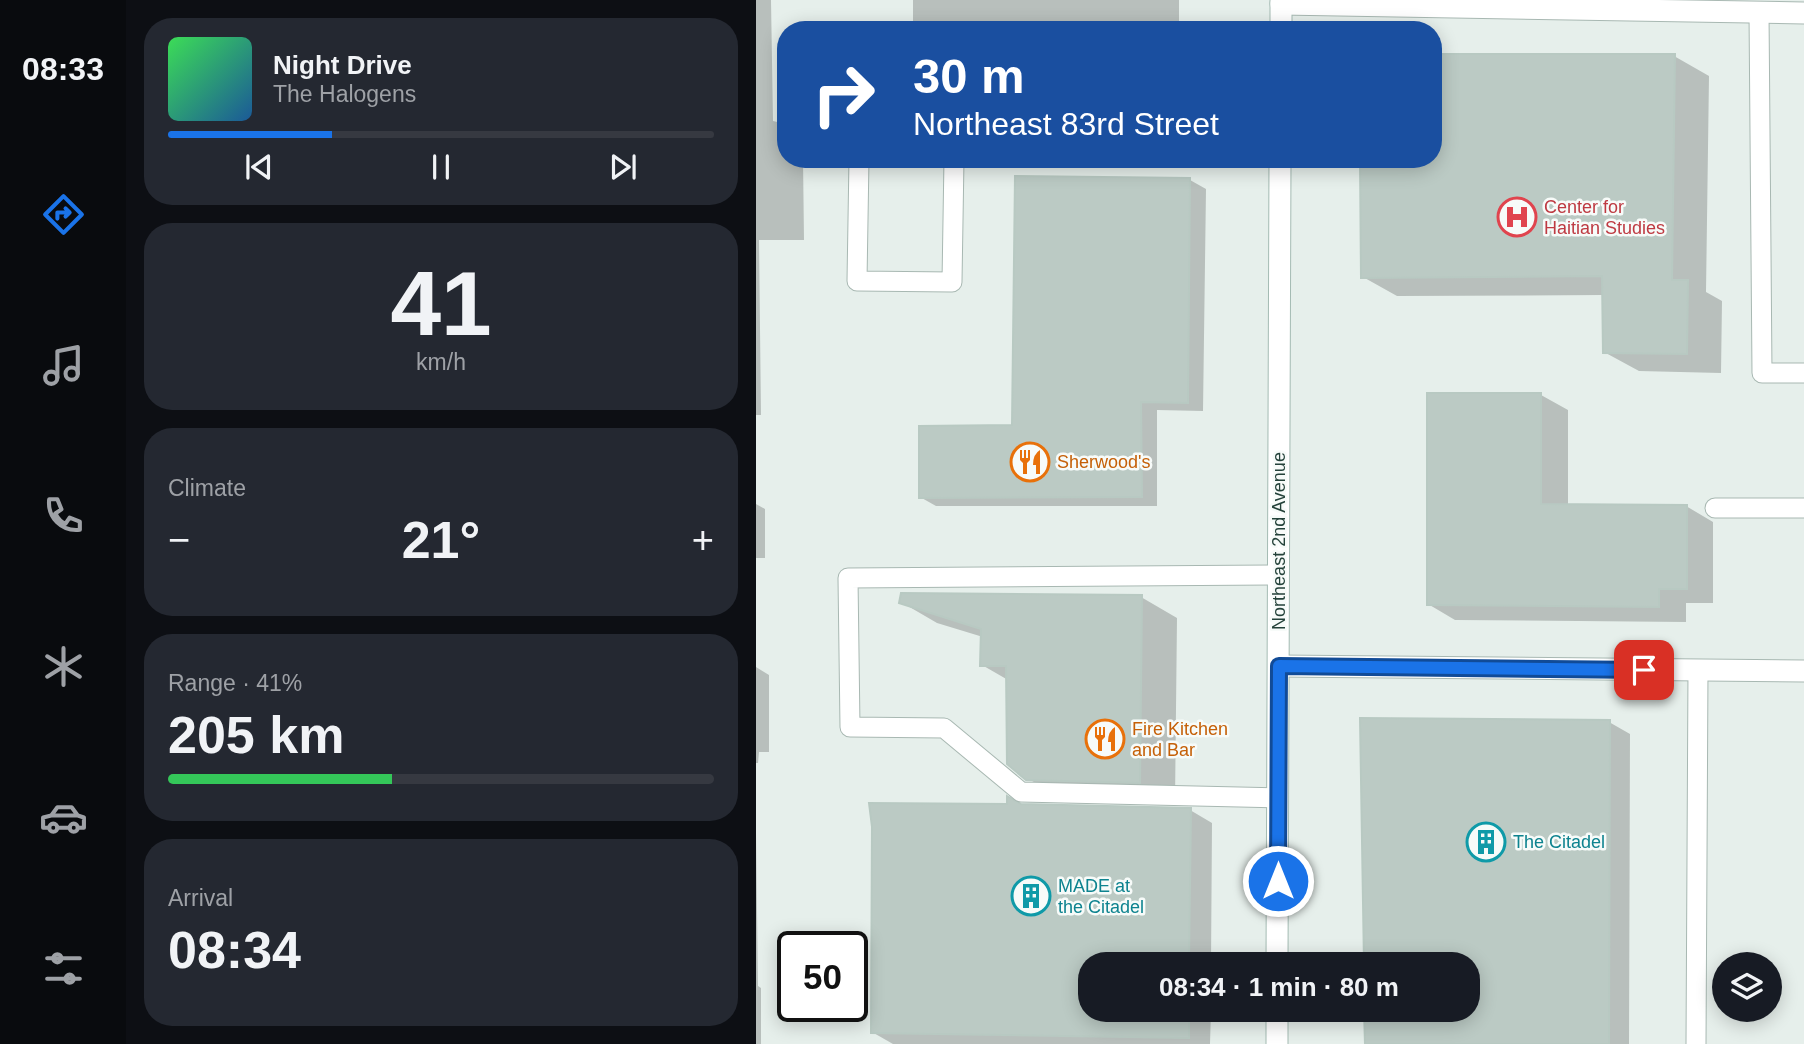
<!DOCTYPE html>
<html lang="en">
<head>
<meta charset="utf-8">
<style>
	body { margin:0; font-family:Helvetica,sans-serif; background:#242831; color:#f1f3f6; height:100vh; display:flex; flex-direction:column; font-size:26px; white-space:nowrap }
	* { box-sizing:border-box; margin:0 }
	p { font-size:23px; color:#9ea1a6 }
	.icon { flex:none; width:38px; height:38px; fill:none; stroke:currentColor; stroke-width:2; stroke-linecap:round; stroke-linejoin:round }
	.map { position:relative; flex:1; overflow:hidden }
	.details { display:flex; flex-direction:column; gap:18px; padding:18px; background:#0d0f14; width:630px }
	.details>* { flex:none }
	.banner { position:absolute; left:21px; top:21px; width:665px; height:147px; border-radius:28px; box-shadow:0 4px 18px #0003; background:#1a4fa0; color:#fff; overflow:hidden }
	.buttons { position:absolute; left:956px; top:952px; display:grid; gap:14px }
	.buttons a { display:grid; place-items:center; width:70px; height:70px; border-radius:50%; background:#171b24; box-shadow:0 4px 18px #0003; font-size:35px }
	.speed { position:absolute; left:21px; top:931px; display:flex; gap:14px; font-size:35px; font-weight:700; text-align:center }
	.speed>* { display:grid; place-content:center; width:91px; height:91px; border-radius:50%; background:#171b24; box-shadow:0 4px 18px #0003; line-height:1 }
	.speed .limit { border:4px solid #111; border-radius:10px; background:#fff; color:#111 }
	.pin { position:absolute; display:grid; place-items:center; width:60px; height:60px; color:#fff; margin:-30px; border-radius:14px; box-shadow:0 4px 10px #0006 }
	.me { position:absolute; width:77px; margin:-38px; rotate:0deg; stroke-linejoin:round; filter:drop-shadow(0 0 5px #0008) }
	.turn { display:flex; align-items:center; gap:24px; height:147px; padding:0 21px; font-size:32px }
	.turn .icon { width:91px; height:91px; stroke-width:2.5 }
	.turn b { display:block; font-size:49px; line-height:60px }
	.big { font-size:52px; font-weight:600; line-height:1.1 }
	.details .tile { flex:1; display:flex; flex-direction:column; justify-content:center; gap:10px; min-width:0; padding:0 24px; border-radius:28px; background:#242831 }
	.details .dial { align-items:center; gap:0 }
	.dial b { font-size:91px; line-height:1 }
	.song { display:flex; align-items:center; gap:21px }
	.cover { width:84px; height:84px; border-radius:10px; background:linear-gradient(135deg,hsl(130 70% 55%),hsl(210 70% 35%)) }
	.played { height:7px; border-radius:4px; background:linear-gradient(90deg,#1a73e8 30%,#363941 30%) }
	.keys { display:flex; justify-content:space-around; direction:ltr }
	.heat { display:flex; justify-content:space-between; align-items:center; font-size:38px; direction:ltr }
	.charge { height:10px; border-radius:5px; background:linear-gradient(90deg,#34c759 41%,#363941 0) }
	.trip { position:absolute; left:322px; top:952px; width:402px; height:70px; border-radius:28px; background:#171b24; box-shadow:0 4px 18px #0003; font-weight:600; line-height:70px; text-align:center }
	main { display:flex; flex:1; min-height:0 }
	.dock { display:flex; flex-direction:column; width:126px; justify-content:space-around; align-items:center; background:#090b0e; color:#9ea1a6 }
	.dock .icon { width:49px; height:49px }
	.dock .current { color:#1a73e8 }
	.dock b { font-size:32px; color:#f1f3f6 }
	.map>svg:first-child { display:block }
	.shadow { fill:#0003 }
	.building { fill:#bbcac4; stroke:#b8c9c2; stroke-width:2 }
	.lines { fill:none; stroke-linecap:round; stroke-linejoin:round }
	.service-casing { stroke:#a8b8b2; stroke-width:21 }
	.minor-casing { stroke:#a8b8b2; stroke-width:23 }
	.secondary-casing { stroke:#a4bbb3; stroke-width:23 }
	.service { stroke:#fff; stroke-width:19 }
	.minor { stroke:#fff; stroke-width:21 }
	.secondary { stroke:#fff; stroke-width:21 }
	.route-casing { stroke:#114b97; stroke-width:18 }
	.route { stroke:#1a73e8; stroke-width:12 }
	.labels { text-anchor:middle; stroke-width:5; stroke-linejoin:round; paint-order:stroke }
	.health-label { font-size:18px; fill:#be3a42; stroke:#f7fbf9; text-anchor:start }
	.food-label { font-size:18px; fill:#c56008; stroke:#f7fbf9; text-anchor:start }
	.street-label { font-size:18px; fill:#24423a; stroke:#f7fbf9 }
	.culture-label { font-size:18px; fill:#0d838f; stroke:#f7fbf9; text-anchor:start }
</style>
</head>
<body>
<main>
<nav class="dock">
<b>08:33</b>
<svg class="icon current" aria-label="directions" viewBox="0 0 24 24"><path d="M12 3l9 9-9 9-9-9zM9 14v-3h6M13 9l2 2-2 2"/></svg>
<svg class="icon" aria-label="music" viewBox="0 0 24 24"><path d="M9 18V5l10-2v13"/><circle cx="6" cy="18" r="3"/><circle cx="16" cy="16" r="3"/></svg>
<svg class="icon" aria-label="phone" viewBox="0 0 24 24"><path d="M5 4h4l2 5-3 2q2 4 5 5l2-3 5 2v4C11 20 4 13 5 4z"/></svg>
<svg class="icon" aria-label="climate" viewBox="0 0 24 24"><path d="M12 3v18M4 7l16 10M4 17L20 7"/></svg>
<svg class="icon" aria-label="car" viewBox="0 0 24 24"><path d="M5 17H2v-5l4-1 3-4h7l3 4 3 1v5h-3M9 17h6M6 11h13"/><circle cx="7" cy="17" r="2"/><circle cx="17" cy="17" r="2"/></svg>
<svg class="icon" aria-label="filters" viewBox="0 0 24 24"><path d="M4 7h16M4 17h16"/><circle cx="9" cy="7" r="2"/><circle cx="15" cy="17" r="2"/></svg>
</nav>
<section class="details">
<div class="tile">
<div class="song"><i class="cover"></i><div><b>Night Drive</b><p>The Halogens</p></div></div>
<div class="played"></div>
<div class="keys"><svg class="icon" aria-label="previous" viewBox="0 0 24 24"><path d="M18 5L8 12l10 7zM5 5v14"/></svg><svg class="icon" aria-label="pause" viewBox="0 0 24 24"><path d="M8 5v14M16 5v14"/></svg><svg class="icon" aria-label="next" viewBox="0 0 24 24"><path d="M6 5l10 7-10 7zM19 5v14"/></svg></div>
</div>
<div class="tile dial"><b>41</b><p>km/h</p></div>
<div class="tile"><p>Climate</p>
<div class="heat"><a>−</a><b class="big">21°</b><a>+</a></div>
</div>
<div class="tile"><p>Range · 41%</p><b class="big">205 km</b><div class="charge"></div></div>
<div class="tile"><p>Arrival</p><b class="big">08:34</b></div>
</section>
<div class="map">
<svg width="1048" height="1044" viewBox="0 0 1048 1044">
	<rect width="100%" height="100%" fill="#e6efeb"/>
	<path class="shadow" d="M0,0H15L17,121L30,124V159H47L48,240H3L5,415H0Z
		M157,0H423V30H157Z
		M918,56L953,76L950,292L966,301L965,373L883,371L848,352V295L641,296L607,277L677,159Z
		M434,180L450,189L447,411L401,410V506H180L164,497L258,427Z
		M785,395L812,410V505L930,506L957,522V603H930V622L699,620L672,604Z
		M0,504L9,509V558H0Z
		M385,597L421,618L419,802L307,799L271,778L252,680L226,665L227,637L181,623L145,602Z
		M0,667L13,675V752H3L2,763H0Z
		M606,720L853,722L874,734L873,1044H610V1010H712V964H609Z
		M264,806L434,810L456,823L455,964H334V1010H455L454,1044H137L116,1032Z
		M0,832L2,986L5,988V1044H0Z"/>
	<path class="building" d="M677,54H919L916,280H932L931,354L847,353L846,276L605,278L604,159H677Z
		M259,176L434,178L432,403L385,402L386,497L163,498V426L256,425Z
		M671,393H785V504L931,505V589H903V607L671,605Z
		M145,593L386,595L384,783L270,780L251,764L250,666H224L225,629L143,603Z
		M604,718L854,720L853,1044H609L608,1010H712V964H608Z
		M251,796L265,804L435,808L433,964H334V1010H433V1038L115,1033L116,827L113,803L251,804Z"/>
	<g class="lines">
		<defs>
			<path id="service" d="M1003,12L1006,373H1048
				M103,159L101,281L196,282L198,159
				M959,508H1048
				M522,798L265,792L188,728L94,727L92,578L523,575
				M940,1044L942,670"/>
			<path id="minor" d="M525,4L1048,13
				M523,666L1048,671"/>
			<path id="secondary" d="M525,30V0
				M521,964L524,159
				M521,1044V1010"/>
		</defs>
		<use href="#service" class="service-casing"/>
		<use href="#minor" class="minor-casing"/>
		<use href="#secondary" class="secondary-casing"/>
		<use href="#service" class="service"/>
		<use href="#minor" class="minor"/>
		<use href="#secondary" class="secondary"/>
	</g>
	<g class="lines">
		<defs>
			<path id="route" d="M522,881L523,666L888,670"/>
		</defs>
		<use href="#route" class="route-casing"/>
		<use href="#route" class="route"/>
	</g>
	<defs>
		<symbol id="hospital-ring" viewBox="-11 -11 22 22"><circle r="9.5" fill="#f7fbf9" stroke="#e0444e" stroke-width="1.5"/><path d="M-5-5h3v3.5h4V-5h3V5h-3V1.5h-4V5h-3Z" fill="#e0444e"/></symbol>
		<symbol id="restaurant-ring" viewBox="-11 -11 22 22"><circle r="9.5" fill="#f7fbf9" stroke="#e8710a" stroke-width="1.5"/><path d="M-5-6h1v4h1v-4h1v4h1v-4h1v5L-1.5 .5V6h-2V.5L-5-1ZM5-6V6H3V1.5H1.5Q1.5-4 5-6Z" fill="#e8710a"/></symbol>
		<symbol id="building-ring" viewBox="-11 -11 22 22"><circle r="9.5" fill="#f7fbf9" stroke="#0f9aa8" stroke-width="1.5"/><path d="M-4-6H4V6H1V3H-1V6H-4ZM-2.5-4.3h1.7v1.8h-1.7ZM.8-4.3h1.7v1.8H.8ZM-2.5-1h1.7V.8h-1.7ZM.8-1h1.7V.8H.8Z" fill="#0f9aa8"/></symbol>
	</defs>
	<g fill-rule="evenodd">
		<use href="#hospital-ring" x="739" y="195" width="44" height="44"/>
		<use href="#restaurant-ring" x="252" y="440" width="44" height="44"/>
		<use href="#restaurant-ring" x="327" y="717" width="44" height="44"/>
		<use href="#building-ring" x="708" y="820" width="44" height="44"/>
		<use href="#building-ring" x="253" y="874" width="44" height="44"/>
	</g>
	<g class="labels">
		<g class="health-label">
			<text x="788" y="213">Center for<tspan x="788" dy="21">Haitian Studies</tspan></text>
		</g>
		<g class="food-label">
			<text x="301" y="468">Sherwood's</text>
			<text x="376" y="735">Fire Kitchen<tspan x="376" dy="21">and Bar</tspan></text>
		</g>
		<g class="street-label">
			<text transform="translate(523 541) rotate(-90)" y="6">Northeast 2nd Avenue</text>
		</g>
		<g class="culture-label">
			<text x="757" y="848">The Citadel</text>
			<text x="302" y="892">MADE at<tspan x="302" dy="21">the Citadel</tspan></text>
		</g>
	</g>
</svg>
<div class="buttons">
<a><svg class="icon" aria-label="layers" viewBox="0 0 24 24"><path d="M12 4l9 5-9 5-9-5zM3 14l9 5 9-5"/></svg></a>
</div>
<div class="speed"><div class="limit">50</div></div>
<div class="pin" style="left:888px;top:670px;background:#d93025"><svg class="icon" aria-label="arrive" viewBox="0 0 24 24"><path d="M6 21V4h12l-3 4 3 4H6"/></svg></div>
<svg class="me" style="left:522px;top:881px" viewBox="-20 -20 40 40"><circle r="17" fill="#1a73e8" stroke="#fff" stroke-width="3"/><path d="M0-11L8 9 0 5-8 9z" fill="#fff"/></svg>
<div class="trip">08:34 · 1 min · 80 m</div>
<div class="banner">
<div class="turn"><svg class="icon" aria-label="right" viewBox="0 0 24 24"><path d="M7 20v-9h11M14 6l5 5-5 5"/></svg><div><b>30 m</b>Northeast 83rd Street</div></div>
</div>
</div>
</main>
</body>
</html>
